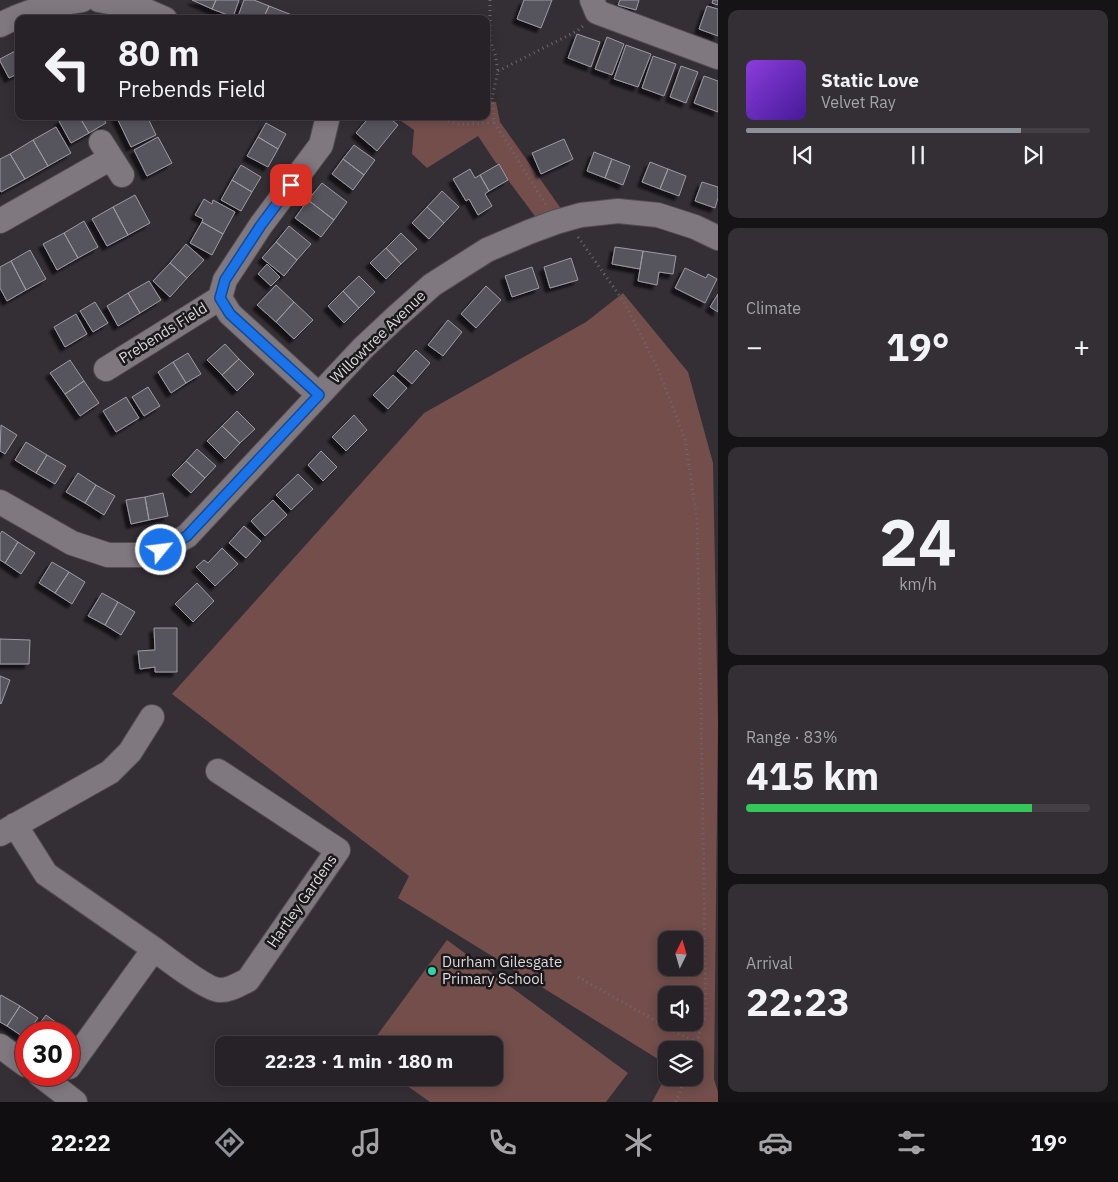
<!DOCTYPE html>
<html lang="en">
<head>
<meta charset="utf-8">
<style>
	body { margin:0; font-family:"IBM Plex Sans",sans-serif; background:#332f34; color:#f1f3f6; height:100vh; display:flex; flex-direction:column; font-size:19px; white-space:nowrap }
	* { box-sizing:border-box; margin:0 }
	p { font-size:16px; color:#a4a4a8 }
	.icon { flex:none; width:28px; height:28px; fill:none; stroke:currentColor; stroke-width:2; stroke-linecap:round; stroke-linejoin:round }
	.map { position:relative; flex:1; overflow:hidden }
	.details { display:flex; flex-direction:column; gap:10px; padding:10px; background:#151316; width:400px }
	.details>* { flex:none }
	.hud { position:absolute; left:15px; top:15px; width:475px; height:105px; border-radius:10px; box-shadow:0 2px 12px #0003,0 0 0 1px #433f45; background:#272228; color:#f1f3f6; overflow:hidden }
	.needle { width:32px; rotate:5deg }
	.fabs { position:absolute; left:658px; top:931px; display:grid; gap:10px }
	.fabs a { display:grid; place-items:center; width:45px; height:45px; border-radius:10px; background:#272228; box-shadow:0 2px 12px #0003,0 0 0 1px #433f45; font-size:25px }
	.speed { position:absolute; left:15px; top:1021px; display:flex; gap:10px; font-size:25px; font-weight:700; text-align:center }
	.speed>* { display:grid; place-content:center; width:65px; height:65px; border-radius:50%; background:#272228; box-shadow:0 2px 12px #0003,0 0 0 1px #433f45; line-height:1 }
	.speed .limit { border:8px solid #d22; background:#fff; color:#111 }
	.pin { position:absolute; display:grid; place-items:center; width:42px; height:42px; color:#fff; margin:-21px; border-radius:10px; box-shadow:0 2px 8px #0006 }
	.me { position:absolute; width:55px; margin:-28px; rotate:61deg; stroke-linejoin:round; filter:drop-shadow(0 0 4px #0008) }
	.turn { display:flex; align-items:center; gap:18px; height:105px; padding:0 20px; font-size:22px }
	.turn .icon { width:65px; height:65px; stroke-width:2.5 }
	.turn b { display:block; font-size:35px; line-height:42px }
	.big { font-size:38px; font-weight:800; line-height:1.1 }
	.details .tile { flex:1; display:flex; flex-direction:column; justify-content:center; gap:8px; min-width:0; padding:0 18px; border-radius:10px; background:#332f34 }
	.details .dial { align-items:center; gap:0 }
	.dial b { font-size:65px; line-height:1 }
	.song { display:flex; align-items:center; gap:15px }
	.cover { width:60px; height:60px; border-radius:8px; background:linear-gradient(135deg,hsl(270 70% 55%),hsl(260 70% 35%)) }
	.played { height:5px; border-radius:2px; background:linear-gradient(90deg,#8c9099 80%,#433f45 80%) }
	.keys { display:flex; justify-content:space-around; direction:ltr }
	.heat { display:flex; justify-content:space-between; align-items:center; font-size:28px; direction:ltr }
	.charge { height:8px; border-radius:4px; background:linear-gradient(90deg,#34c759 83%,#433f45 0) }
	.trip { position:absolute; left:215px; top:1036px; width:288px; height:50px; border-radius:10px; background:#272228; box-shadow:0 2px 12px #0003,0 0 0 1px #433f45; font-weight:800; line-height:50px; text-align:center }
	.tabs { display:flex; height:80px; justify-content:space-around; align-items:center; background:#100e10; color:#a4a4a8 }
	.tabs .icon { width:35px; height:35px }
	.tabs .active { color:#8c9099 }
	.tabs b { font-size:22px; color:#f1f3f6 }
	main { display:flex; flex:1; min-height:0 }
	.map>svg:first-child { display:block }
	.green { fill:#734e4b; fill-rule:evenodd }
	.building { fill:#56545d; stroke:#9c9ba4; filter:url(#shadow) }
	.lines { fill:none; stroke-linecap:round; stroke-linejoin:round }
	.minor-casing { stroke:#524d52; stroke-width:26 }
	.path { stroke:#6e696f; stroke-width:3; stroke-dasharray:1 4; stroke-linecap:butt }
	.minor { stroke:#7f787f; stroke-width:24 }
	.route-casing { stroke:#114b97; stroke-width:12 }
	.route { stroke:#1a73e8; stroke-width:9 }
	.poi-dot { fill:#2cd5ab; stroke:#1a181a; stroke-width:2 }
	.labels { text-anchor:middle; stroke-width:5; stroke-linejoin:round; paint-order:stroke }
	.street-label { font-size:15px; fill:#ddd9dd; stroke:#1a181a }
	.poi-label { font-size:15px; fill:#ddd9dd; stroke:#1a181a; text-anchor:start }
</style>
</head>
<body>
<main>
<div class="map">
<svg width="718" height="1102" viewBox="0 0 718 1102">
	<defs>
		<filter id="shadow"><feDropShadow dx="-4.5" dy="4.5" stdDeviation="1" flood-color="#0009"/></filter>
	</defs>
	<rect width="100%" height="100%" fill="#342e35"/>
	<path class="green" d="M486,101L496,102L500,122L562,210L537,219L508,180L499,164L496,163L478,136L427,168L412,154L414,130L394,116H486Z
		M623,293L688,372L713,463L718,723L714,1079L718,1092V1102H652L666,1076V1078H694V1050H666V1064L398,898L409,876L172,694L424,413L586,322ZM666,940H694V968H666ZM666,995H694V1022H666Z
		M447,940L628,1073L606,1102H430L396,1078H494V1045H370Z"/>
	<path class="building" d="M192,0H216L212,9Z
		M216,0H239L233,17L212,9Z
		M244,0H254L269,6L263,19H237Z
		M524,0H552L541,28L517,19Z
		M620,0H639L636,10L618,5Z
		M713,0H718V5L712,3Z
		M269,6L292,15L290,19H263Z
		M707,6L718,9V36L699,29Z
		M577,34L600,42L591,67L568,58Z
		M607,37L624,44L612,75L595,69Z
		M626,45L651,54L638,87L614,79Z
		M19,49V73L9,78L0,61V59Z
		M653,56L676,64L664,96L642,88Z
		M681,66L698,72L686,103L670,97Z
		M704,76L718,81V112L694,103Z
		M68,116H79L89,133L71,143L59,121Z
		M79,116H102L106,123L89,133Z
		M116,116H147L156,135L131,147Z
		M370,116H387L398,125L377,151L356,133Z
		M266,123L286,134L278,149L258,137Z
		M56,127L71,153L48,166L33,140Z
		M158,137L172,163L147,176L134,150Z
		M258,137L278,149L268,167L247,156Z
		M564,139L573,159L541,174L532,153Z
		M33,140L48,166L25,179L10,154Z
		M354,145L375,160L364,175L343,159Z
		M594,152L612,159L605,178L587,171Z
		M10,154L25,179L1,192L0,190V159Z
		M343,159L364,175L353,190L332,174Z
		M612,159L630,166L623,185L605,178Z
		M650,162L668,169L660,189L642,182Z
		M499,164L508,180L489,191L480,175Z
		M241,165L261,177L252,192L232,180Z
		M470,169L475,178L480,175L489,191L485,194L492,206L478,215L469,199L466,201L453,179Z
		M668,169L686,176L679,196L660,189Z
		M232,180L252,192L241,211L221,200Z
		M702,182L718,187V198L715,208L695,201Z
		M322,183L347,202L334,220L308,200Z
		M442,191L459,207L444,223L427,207Z
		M135,195L150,223L128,235L113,207Z
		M204,199L212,204L213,200L235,212L223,234L202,222L203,219L195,215Z
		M308,200L334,220L321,237L295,218Z
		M113,207L128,235L107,246L92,219Z
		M427,207L444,223L429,239L412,223Z
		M84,221L98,247L78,258L64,233Z
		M202,222L223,234L212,255L190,243Z
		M289,226L311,244L297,260L276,242Z
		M64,233L78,258L57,270L43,244Z
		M401,233L417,249L401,264L386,248Z
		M276,242L297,260L284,276L262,258Z
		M186,244L204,260L187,278L170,263Z
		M615,247L643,251L640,269L612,264Z
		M386,248L401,264L386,279L370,263Z
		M30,250L46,279L26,290L11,261Z
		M643,251L676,256L673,274L659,272L657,285L638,281Z
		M571,258L578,280L550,288L544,267Z
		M11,261L26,290L7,301L0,288V267Z
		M170,263L187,278L170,297L153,281Z
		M267,264L280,277L271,286L258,274Z
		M532,267L539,288L512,297L505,276Z
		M685,268L706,278L708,274L717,279L705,303L675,288Z
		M359,276L375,292L359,308L343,291Z
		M149,281L161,300L140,313L128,293Z
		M276,285L294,302L276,322L257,305Z
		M486,286L501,300L476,328L461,314Z
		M343,291L359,308L344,323L328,306Z
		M128,293L140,313L118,326L107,306Z
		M718,294V312L710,307Z
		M95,302L108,323L93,332L80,311Z
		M294,302L313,320L294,339L276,322Z
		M76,314L87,334L65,347L54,327Z
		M448,320L462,332L443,356L428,345Z
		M225,344L239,359L222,375L207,360Z
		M416,350L430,363L412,384L397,371Z
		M188,353L201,374L186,383L173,362Z
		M239,359L254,374L237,391L222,375Z
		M70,360L84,381L65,394L50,373Z
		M173,362L186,383L171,393L158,372Z
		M393,375L407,388L388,409L373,395Z
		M84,381L99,403L80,416L65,394Z
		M148,387L160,406L144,416L132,397Z
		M126,397L139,418L116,432L103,411Z
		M237,411L255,429L240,443L222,426Z
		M354,415L367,430L346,451L332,437Z
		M1,425L17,435L5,454L0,451Z
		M222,426L240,443L225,459L207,441Z
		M26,442L47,455L36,473L15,460Z
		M197,449L216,466L205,478L186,461Z
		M321,451L337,467L323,481L308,465Z
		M47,455L66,466L55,484L36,473Z
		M186,461L205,478L191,493L172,475Z
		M78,473L96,485L85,503L66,492Z
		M298,474L313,489L291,510L276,495Z
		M96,485L115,496L104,515L85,503Z
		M163,493L168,516L149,520L145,497Z
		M145,497L149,520L131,524L126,500Z
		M273,500L287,515L265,536L251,521Z
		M244,526L261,541L246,558L229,543Z
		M2,531L18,542L5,563L0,560V534Z
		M18,542L35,553L21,574L5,563Z
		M222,548L238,564L215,586L196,567L204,560L208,563Z
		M52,562L69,572L55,593L39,583Z
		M69,572L85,582L72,604L55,593Z
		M197,583L214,601L193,622L175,604Z
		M102,593L118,602L105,625L88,616Z
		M118,602L135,612L121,635L105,625Z
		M154,628H177V672H155V667L140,669L138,651L155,650Z
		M0,639L30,640L29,664H0Z
		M0,676L10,680L1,704L0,703Z
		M1,995L20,1006L7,1026L0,1022V997Z
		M20,1006L38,1018L28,1032H26L25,1038L7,1026Z
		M46,1015L68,1031L66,1032H33Z"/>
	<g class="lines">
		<defs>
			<path id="minor" d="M99,0L140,8L165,19
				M592,0L597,12L718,57
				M0,25C26,11 54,4 82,0
				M101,142L122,175
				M0,221L111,158
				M106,369L220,298
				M319,395L230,314L220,298L225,280L261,225L321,145L328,116
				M0,502L72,543L108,555H138L161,550L187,536L363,348L395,318L432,285L487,250L529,232L556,222L581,215L618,211L658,215L695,227L718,238
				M15,825L46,874L154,949L69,1067
				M0,834L110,772L130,752L152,717
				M154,949C166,958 206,989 219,990C229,991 239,984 248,980L338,850L218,771
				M0,1046L26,1065
				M40,1075L75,1102"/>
		</defs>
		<use href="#minor" class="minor-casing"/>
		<path class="path" d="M490,0V40L495,54L498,71L492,98L494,122L546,205
			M498,71L577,31L583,26
			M434,116L458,124H477
			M465,116L477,124L494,122
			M578,237L624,302L658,369L685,439L697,520L701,705L706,1013L694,1050
			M578,977L679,1034L697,1042
			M676,1102L685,1078"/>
		<use href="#minor" class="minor"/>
	</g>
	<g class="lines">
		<defs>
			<path id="route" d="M161,550L187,536L319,395L230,314L220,298L225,280L261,225L291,185"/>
		</defs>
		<use href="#route" class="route-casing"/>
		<use href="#route" class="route"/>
	</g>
	<circle class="poi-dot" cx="432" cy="971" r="5"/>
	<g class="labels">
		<g class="street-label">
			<text transform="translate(163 333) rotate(-32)" y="5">Prebends Field</text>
			<text transform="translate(378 337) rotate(-44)" y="5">Willowtree Avenue</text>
			<text transform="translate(302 901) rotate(-55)" y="5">Hartley Gardens</text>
		</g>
		<g class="poi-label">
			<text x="442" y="967">Durham Gilesgate<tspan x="442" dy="17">Primary School</tspan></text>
		</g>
	</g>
</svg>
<div class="fabs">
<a><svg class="needle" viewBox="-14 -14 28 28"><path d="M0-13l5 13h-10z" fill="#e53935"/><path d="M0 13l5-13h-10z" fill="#a4a4a8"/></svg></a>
<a><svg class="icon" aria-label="sound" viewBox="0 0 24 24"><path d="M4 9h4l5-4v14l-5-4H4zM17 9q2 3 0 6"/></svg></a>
<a><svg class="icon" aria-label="layers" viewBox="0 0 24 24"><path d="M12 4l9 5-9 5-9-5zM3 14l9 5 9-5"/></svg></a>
</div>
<div class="speed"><div class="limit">30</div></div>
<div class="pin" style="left:291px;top:185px;background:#d93025"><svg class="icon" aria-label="arrive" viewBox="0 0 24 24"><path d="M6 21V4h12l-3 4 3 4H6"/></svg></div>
<svg class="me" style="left:161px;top:550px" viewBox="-20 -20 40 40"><circle r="17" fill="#1a73e8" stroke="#fff" stroke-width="3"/><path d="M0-11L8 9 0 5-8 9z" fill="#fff"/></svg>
<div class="trip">22:23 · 1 min · 180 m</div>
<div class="hud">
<div class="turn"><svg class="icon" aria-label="left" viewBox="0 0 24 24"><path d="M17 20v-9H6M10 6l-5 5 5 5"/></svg><div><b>80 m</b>Prebends Field</div></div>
</div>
</div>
<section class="details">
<div class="tile">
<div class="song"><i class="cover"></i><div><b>Static Love</b><p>Velvet Ray</p></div></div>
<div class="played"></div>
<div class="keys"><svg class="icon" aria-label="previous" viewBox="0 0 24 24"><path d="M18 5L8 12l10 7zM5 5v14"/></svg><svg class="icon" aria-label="pause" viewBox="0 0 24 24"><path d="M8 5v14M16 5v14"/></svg><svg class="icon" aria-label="next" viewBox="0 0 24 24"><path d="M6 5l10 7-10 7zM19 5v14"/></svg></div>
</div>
<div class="tile"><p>Climate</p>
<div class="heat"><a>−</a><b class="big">19°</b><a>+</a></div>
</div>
<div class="tile dial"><b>24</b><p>km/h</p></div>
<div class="tile"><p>Range · 83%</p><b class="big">415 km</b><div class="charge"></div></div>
<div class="tile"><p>Arrival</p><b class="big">22:23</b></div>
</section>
</main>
<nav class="tabs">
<b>22:22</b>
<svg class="icon active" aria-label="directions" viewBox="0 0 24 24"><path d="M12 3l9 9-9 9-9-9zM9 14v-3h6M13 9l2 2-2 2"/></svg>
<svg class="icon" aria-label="music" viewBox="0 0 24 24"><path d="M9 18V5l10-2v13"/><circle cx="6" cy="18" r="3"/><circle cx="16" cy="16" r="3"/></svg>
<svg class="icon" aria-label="phone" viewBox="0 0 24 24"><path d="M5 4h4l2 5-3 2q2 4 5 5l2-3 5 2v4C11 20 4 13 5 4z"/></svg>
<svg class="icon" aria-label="climate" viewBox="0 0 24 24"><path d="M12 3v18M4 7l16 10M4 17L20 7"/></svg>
<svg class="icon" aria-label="car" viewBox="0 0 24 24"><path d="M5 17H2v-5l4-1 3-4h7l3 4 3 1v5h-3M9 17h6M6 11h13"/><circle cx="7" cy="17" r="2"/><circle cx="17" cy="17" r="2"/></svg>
<svg class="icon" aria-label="filters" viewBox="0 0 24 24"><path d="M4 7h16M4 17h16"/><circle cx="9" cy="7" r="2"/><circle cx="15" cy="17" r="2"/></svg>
<b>19°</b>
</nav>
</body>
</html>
